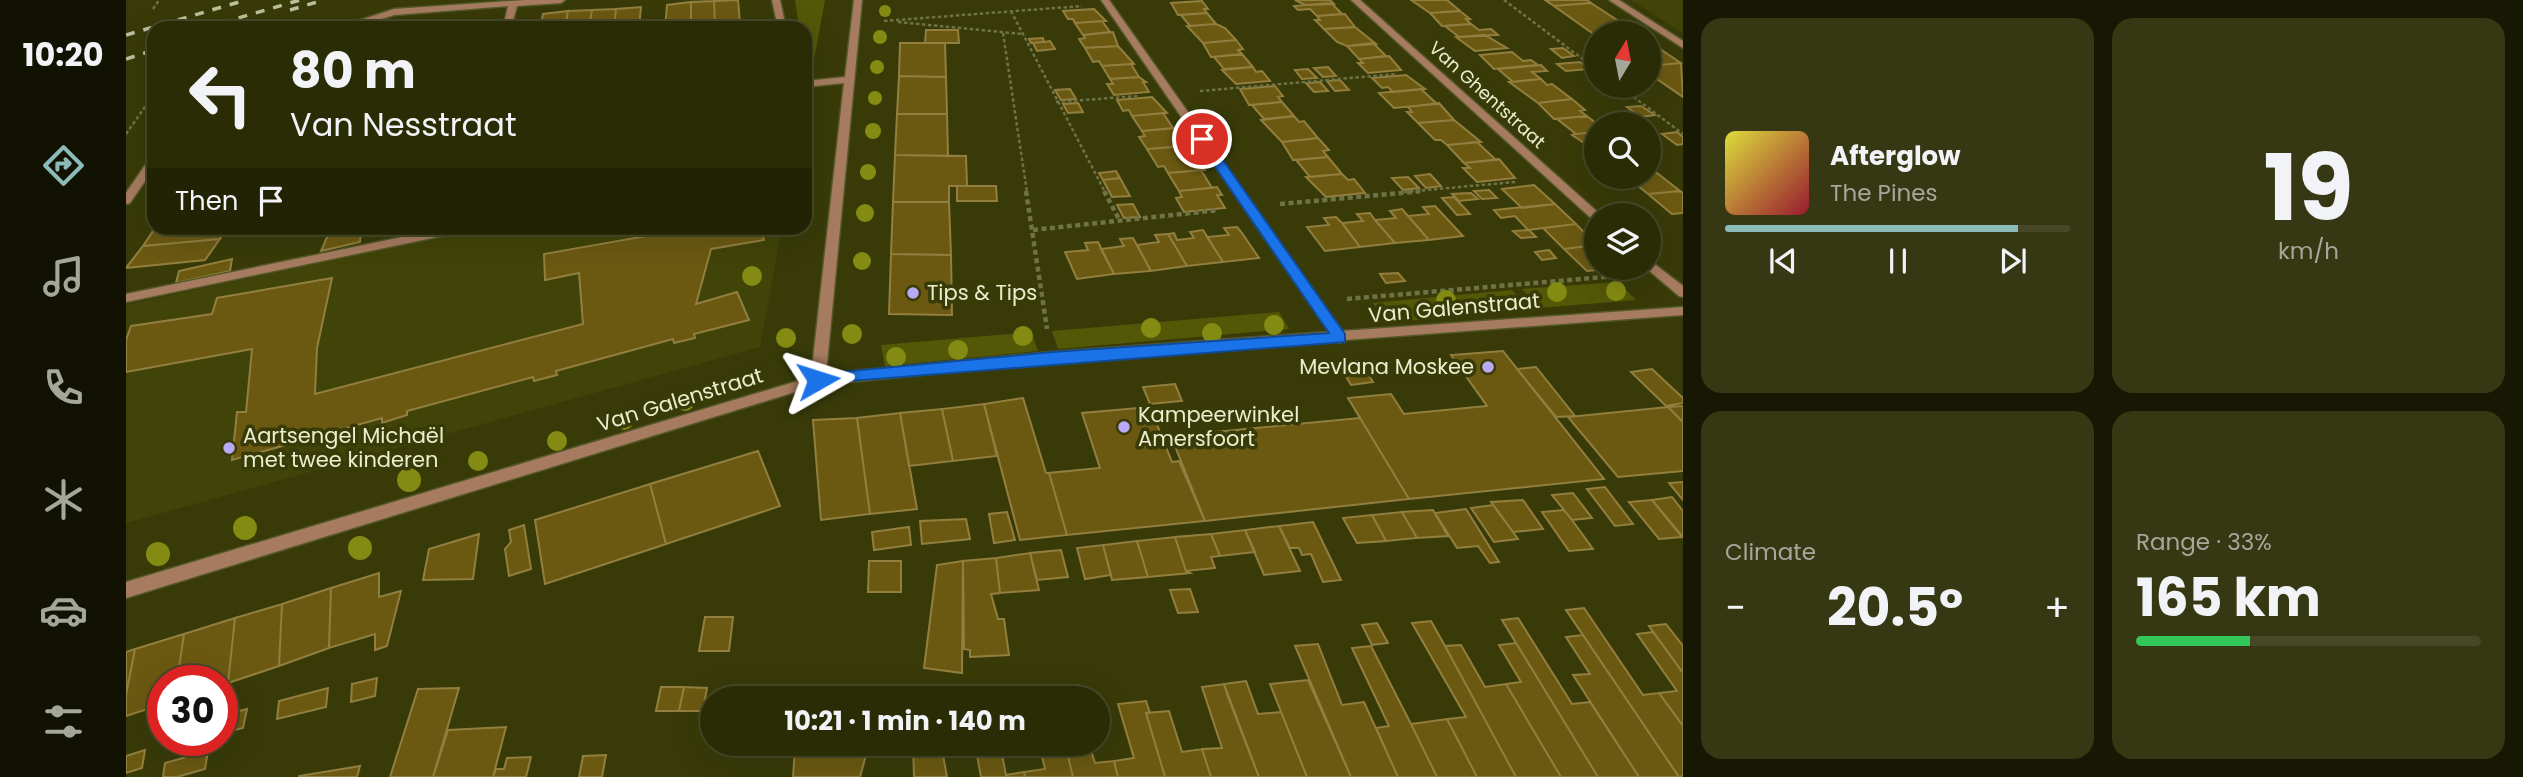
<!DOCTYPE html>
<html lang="en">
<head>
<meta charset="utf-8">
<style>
	body { margin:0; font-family:Poppins,sans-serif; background:#363814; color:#f1f3f6; height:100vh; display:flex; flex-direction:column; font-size:26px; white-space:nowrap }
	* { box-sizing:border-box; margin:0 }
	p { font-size:23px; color:#a5a79b }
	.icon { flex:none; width:38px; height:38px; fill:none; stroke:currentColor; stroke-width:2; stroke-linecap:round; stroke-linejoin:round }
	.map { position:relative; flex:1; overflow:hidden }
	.sheet { display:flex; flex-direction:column; gap:18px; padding:18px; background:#171803; width:840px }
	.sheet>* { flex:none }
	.hud { position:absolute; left:21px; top:21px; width:665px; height:214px; border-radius:21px; box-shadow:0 7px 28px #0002,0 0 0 2px #464828; background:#2a2c06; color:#f1f3f6; overflow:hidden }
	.needle { width:46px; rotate:10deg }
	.buttons { position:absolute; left:1458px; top:21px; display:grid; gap:14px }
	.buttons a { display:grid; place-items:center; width:77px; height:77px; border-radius:50%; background:#2a2c06; box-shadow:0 7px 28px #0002,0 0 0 2px #464828; font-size:35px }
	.speed { position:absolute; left:21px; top:665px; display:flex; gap:14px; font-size:35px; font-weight:700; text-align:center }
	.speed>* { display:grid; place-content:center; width:91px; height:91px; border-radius:50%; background:#2a2c06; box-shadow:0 7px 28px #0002,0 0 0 2px #464828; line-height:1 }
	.speed .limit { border:10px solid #d22; background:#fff; color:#111 }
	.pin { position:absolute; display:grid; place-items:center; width:60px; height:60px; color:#fff; margin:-30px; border:4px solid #fff; border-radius:50%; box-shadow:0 2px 7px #0007 }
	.me { position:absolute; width:77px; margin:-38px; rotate:84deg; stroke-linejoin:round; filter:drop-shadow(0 0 5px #0008) }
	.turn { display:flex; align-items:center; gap:24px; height:147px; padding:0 28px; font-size:32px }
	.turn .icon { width:91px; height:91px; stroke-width:2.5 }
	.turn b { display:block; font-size:49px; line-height:60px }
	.then { display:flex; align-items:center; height:66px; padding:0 28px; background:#0003; gap:14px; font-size:26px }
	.big { font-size:52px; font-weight:700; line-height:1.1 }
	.sheet .tile { flex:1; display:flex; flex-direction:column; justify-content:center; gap:10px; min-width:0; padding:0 24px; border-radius:21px; background:#363814 }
	.sheet .dial { align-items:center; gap:0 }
	.dial b { font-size:91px; line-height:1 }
	.song { display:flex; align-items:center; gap:21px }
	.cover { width:84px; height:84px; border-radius:10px; background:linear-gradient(135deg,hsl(60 70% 55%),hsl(350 70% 35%)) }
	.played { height:7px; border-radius:4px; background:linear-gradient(90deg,#8bbbb9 85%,#464828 85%) }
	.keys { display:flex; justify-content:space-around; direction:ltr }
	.heat { display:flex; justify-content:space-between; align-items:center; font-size:38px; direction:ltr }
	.charge { height:10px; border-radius:5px; background:linear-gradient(90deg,#34c759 33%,#464828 0) }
	.sheet .tiles { flex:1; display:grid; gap:18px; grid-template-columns:repeat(2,1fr) }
	.trip { position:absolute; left:574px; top:686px; width:410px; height:70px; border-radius:35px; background:#2a2c06; box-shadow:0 7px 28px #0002,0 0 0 2px #464828; font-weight:700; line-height:70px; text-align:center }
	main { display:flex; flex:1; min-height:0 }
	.tab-bar { display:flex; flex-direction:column; width:126px; justify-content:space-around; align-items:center; background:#111202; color:#a5a79b }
	.tab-bar .icon { width:49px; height:49px }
	.tab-bar .selected { color:#8bbbb9 }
	.tab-bar b { font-size:32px; color:#f1f3f6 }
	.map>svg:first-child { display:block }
	.built { fill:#404408 }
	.green { fill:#535807 }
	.building { fill:#6b5912; stroke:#927f3f; stroke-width:2 }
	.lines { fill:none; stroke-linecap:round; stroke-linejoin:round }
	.street-casing { stroke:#545828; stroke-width:3 }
	.path-far1 { stroke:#6f7245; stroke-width:2.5; stroke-dasharray:3.5 2.5; stroke-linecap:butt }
	.path { stroke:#6f7245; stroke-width:4.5; stroke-dasharray:5 3.5; stroke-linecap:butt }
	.street { fill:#a67b60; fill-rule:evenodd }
	.rail { stroke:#bbc09a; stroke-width:3.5; stroke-dasharray:9 9; stroke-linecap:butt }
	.tree { fill:#848b12 }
	.route { fill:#1a73e8; stroke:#114b97; stroke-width:2 }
	.poi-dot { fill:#baaaf6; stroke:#383b08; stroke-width:2.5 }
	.labels { text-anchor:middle; stroke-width:7; stroke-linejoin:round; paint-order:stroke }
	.far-street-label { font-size:18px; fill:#e9eecd; stroke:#383b08 }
	.poi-label { font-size:21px; fill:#e9eecd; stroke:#383b08; text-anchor:start }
	.street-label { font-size:21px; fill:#e9eecd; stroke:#383b08 }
</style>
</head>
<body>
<main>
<nav class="tab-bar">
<b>10:20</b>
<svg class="icon selected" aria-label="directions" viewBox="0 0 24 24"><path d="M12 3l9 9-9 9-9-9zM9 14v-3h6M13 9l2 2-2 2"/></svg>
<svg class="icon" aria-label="music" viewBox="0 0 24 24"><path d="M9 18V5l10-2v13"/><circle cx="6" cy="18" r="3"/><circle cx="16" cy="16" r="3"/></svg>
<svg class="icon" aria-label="phone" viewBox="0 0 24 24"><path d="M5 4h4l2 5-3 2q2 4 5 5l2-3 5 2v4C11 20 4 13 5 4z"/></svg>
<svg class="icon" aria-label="climate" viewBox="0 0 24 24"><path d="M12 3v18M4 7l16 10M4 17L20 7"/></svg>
<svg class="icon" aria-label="car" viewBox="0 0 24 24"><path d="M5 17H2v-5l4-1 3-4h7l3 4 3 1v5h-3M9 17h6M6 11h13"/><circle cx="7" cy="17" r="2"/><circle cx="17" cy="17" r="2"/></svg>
<svg class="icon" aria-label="filters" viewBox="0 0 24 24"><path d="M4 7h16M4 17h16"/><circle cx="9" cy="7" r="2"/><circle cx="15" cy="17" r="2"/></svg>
</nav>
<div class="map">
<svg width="1557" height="777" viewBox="0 0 1557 777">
	<rect width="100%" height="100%" fill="#383b08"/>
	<path class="built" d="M1505,0H1557V31H1553Z
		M353,228H656L634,347L0,523V305Z"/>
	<path class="green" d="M669,0H699L687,65H679V28H673Z
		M1492,282L1510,300L1412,308L1396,289Z
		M1386,290L1403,309L1261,323L1247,303Z
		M1153,312L1163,329L932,349L926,331Z
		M905,332L912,351L759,366L755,345Z"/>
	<path class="building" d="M612,0L614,23L589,25L588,1Z
		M1169,0H1204L1208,4L1179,5Z
		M1285,0H1321L1334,11L1304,13Z
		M1419,0H1461L1465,3L1428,6Z
		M588,1L589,25L565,26V2Z
		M1076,1L1082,9H1078L1081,13L1052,15L1045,3Z
		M565,2V26L539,28L541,5Z
		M1205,3L1216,14L1191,16L1184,9L1172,10L1168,6Z
		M1465,3L1508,31L1469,35L1428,6Z
		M515,7L513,28H488L490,9Z
		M490,9L488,28H463L466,10Z
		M968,9L980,21L949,23L947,19H942L937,11Z
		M466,10L463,28H439L442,11Z
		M442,11L439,28H414L417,14Z
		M1334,11L1344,19H1340L1345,24L1316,26L1304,13Z
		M1081,13L1090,24L1064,26L1055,15Z
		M1219,14L1229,27L1198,29L1189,20H1194L1191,16Z
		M976,21L984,32L957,35L949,23Z
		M1090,24L1099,28L1110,40L1077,43L1061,26Z
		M1345,24L1353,30L1365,29L1372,35L1333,37L1319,26Z
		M1229,27L1250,44L1221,46L1211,42L1198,29Z
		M800,30H832L833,43H799Z
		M987,32L992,46L959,48L953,39L959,38L957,35Z
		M1359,35L1381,48L1349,51L1330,37Z
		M917,38L918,42L924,41L929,49L911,51L907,43L917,42L905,43L903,39Z
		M1110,40L1117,49L1112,50L1116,54L1085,57L1077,43Z
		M1522,41L1555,63L1522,66Z
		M774,43H819L820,77L773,76Z
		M1247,43L1260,56L1233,59L1221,46Z
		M992,46L1008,64L976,66L973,61L967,62L959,48Z
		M1437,48L1448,56L1436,58L1425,49Z
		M1386,52L1397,61L1405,60L1412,65L1368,69L1354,55Z
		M1116,54L1127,67L1098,69L1088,57Z
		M1263,56L1275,70L1242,73L1232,63H1237L1233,59Z
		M1454,62L1463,69L1440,71L1431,64Z
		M1555,63L1557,97L1522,73V66Z
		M1005,64L1013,77L984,79L976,66Z
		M1415,65L1421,71L1406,72L1415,79L1387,82L1372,69Z
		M1127,67L1130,72L1136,71L1144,81L1110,84L1096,70Z
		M1202,67L1210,76L1197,77L1188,68Z
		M1182,69L1191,78L1176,79L1169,70Z
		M1280,75L1299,89L1267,92L1262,87L1256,88L1246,78Z
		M773,76L820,77L821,114H771Z
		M1013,77L1020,82H1017L1023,92L988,95L981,84H987L984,79Z
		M1415,79L1421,85L1426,84L1446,99L1412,103L1383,82Z
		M1214,80L1223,90L1209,91L1201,81Z
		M1194,82L1202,91L1188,92L1180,83Z
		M1149,86L1157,96L1152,97L1156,102L1123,105L1114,89Z
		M944,89L950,99L935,100L929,90Z
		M1295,89L1311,104L1268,108L1253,93Z
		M1026,97L1041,113L1006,116L1003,110L997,111L991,100Z
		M1446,99L1459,110L1454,111L1461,116L1428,119L1412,103Z
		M1156,102L1168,116L1138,119L1126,105Z
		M952,103L957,112L942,113L937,104Z
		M1313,103L1328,120L1292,123L1281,112H1286L1282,107Z
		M1515,106L1529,115L1514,117L1501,107Z
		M1037,113L1047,128L1016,131L1006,116Z
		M771,114H821L822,156L769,155Z
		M1168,116L1173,122L1178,121L1192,138L1156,142L1135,120Z
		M1461,116L1471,124L1470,132L1450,134L1431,119Z
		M1328,120L1355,142L1321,145L1315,140H1309L1292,123Z
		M1051,128L1055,134H1051L1059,146L1021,149L1013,137L1019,136L1016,131Z
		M1470,132V151L1446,135L1450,134Z
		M1551,132L1557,137V144L1551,145L1536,134Z
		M1192,138L1203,150L1197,151L1202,157L1167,160L1156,142Z
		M1351,142L1370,160L1338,163L1321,145Z
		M1059,146L1070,163H1075L1079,170L1042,173L1038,166L1032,167L1021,149Z
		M769,155L840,156L841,186H823V202H767Z
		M1202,157L1216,174L1184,177L1170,160Z
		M1373,159L1389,178L1351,182L1337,168H1344L1338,163Z
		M1075,170L1086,188L1053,191L1042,173Z
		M990,171L994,178L977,180L973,173Z
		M1522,173H1531L1554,191L1522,194L1501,177H1522Z
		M1216,174L1222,180L1228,179L1239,193L1200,197L1180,177Z
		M1304,174L1315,186L1300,188L1289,176Z
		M1282,177L1293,188L1277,190L1266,178Z
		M994,178L1004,196L986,197L977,180Z
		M1408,185L1429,204L1396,208L1376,189Z
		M831,186H870L871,201H831Z
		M1091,187L1096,195H1091L1099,208L1058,212L1050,198L1056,197L1053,191Z
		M1363,190L1371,198L1356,199L1348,191Z
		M1554,191L1557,193V213L1546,214L1522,194Z
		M1345,193L1352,199L1333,201L1326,194Z
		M1328,197L1344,214L1331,215L1316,198Z
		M767,202H823L825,255L765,254Z
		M1007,204L1014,217L998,218L991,205Z
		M1429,204L1450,224L1402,230L1389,216L1375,218L1368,210Z
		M1309,206L1337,236L1303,240L1282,216L1303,214L1297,207Z
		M1276,209L1282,216L1303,240L1269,243L1249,220L1270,218L1264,211Z
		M1244,213L1249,220L1269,243L1234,247L1216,223L1237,221L1231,214Z
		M1210,217L1216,223L1234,247L1199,251L1181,227L1203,225L1198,218Z
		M1450,224L1470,245L1438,249L1417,228Z
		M1111,227L1116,233L1133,258L1097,262L1081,237L1103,235L1098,228Z
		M29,228H98L94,239L17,246Z
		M205,228H229V232L235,231L234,242L195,251Z
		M554,228H634L638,240L585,249L570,304L611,292L623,320L568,334L569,338L548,343L547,339L430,371L431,375L408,381L407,377L281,411V415L256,423V418L106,460L111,412H120L126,349L0,372V340L5,326L86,314L91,298L206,278L191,348L189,394L457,324L453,273L419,280L418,254L543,232V230Z
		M1077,230L1097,262L1061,266L1042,234L1048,233L1051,240L1068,238L1064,232Z
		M1403,230L1410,237L1395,238L1387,231Z
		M1042,234L1061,266L1025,271L1011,245L1033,242L1029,235Z
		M1007,238L1025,271L988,274L975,249L998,246L994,239Z
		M94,239L79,260L0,268L17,246Z
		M972,242L988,274L951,279L939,252L962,250L959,243Z
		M1470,245V268H1492L1461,271L1438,249Z
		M1423,250L1430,258L1416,260L1409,252Z
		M765,254L825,255L826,315L763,314Z
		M106,259L104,271L50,283L53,271Z
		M1272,273L1279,281L1260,283L1254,274Z
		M1377,351L1478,479L1283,499L1222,398L1265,394L1278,414L1361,406L1325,355Z
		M1235,363L1247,382L1225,385L1213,365Z
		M1410,367L1449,416L1430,417L1391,369Z
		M1526,369L1557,398V403L1540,406L1505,372Z
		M1049,384L1056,401L1024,404L1017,387Z
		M897,398L920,473H923L941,535L894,540L858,404Z
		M858,404L871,456L827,461L816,409Z
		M1557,406V422L1542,407Z
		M1024,407L1046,462L1053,461L1079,521L941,535L923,473L974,468L956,413Z
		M1542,407L1557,422V471L1492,477L1442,417Z
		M816,409L827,461L783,466L774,413Z
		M774,413L791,509L744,514L731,418Z
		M731,418L744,514L695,520L687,420Z
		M1234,418L1283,499L1079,521L1045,436Z
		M632,451L654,506L540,544L524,484Z
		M1557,482V500L1543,483Z
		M524,484L540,544L419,584L409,520Z
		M1479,487L1507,524L1489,526L1461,489Z
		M1447,493L1466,518L1446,520L1426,495Z
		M1546,497L1557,511V537L1526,500Z
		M1397,500L1417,529L1387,532L1365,502Z
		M1526,500L1556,537L1533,539L1503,502Z
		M1367,505L1387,532L1392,539L1368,542L1345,508Z
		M1340,509L1373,562L1364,563L1352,546L1331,548L1309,513Z
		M1307,510L1322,536L1291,538L1276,512Z
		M1438,510L1446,520L1467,549L1443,551L1416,512Z
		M881,512L889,540L868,543L863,514Z
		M1276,512L1291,538L1260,541L1246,515Z
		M1246,515L1260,541L1231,543L1217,518Z
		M840,519L844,539L796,544L794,521Z
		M1187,522L1215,580L1197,582L1185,554L1176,555L1173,548H1164L1153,526Z
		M398,525L405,569L383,576L379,549L385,542L383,530Z
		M1153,526L1174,571L1138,575L1119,530Z
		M783,527L785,545L748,550L746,532Z
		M1119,530L1129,552L1094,556L1085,534Z
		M353,534L347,579L297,580L303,549Z
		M1085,534L1094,556L1085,557L1089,568L1060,571L1049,537Z
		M1049,537L1060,571L1064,573L1022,577L1011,541Z
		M1011,541L1022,577L986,580L977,545Z
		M977,545L985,575L959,579L951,548Z
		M935,550L942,577L911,580L904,553Z
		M904,553L913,590L874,593L870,558Z
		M870,558L874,593L865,594L872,619H878L883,655L844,657V650L838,649L837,561Z
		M743,561H775V592H742Z
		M837,561L836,673L798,668L811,565Z
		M253,573V597L275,591L261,646L249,650V634L203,648L205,588Z
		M205,588L203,648L153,666L156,604Z
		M1064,589L1072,612L1052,613L1044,590Z
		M156,604L153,666L102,683L109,618Z
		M1458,608L1517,695L1533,693L1557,726V776L1553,777L1440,610Z
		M579,617H607L603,651H573Z
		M109,618L102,683L51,681L58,634Z
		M1392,618L1446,704L1464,702L1513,777H1472L1376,620Z
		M1305,621L1319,646L1390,777H1351L1321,719L1340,717L1286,623Z
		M1251,623L1262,643L1246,645L1236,625Z
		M1540,624L1557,646V673L1523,626Z
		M1527,632L1557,673V726L1533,693L1551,691L1511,634Z
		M58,634L51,681H37V704L0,716V695L9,649Z
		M1457,635L1553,777H1513L1447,675L1464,674L1440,637Z
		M1390,643L1472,777H1435L1380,684L1395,682L1373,645Z
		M1192,644L1216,705L1238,702L1272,777H1225L1169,646Z
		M1335,645L1359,687L1380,684L1435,777H1390L1319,646Z
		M1245,646L1285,724L1311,777H1272L1250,728L1263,726L1226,648Z
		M9,649L0,695V652Z
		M251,678L249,696L225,702L226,684Z
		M1182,680L1183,682L1225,777H1181L1144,684Z
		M1120,681L1132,714L1155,712L1181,777H1133L1098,684Z
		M1098,684L1102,697L1133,777H1085L1076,749L1096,748L1076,687Z
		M952,685L954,698H930L928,688Z
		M535,687H558L553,711H530Z
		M558,687L581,688L577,711H553Z
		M202,688L200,707L151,719L153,701Z
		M333,688L307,777H264L292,689Z
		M928,688L930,698H907L906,691Z
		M1020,701L1024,713H1020L1039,777H992L988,761L1008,758L992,704Z
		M121,709L117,728L97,733L98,715Z
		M1043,711L1056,752L1076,749L1085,777H1039L1020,713Z
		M1321,719L1351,777H1311L1285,724Z
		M380,727L367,777H307L322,730Z
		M688,744H743L734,777H667L669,747L686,751Z
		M787,744H815L821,777H788Z
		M849,744H874L880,775L898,772L899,777H855Z
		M913,744H939L947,777H899L898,772L919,769Z
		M939,744H963L969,763L988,761L992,777H947Z
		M19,750L16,768L0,773V756Z
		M82,751L79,769L51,777H37L39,763Z
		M480,755L476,777H453L457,756Z
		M405,757L400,777H367L370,769H378L381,758Z
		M234,766L231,777H173V776Z"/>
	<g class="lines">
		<defs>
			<path id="street" d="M399,0H439L435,3L391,6L385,28H377L382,6L269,15L223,28H210L268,9Z
				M646,0H654L660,28H652Z
				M728,0H736L700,374L926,352L1203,332L975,0H983L1216,331L1557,307V315L1219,340L1214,343L1209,341L926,362L692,385L0,598V582L685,377L718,83L679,87V81L719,77Z
				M1225,0H1234L1475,215H1470V220L1466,219Z
				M1483,0H1493L1557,41V48Z
				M28,157V168L4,203L0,204V193L24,158Z
				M320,228H341L335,232L0,302V294Z
				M1522,259L1557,286V297L1553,296L1520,268H1522Z"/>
		</defs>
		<use href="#street" class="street-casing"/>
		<path class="path-far1" d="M1378,0L1470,69
			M27,9L33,0
			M885,11L979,192
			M758,21L956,6
			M772,22L896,34
			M164,28L192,20
			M877,33L901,192
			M1493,86L1557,134
			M1074,91L1271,74
			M930,102L1013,96
			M0,134L28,94
			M1278,192L1389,182"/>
		<path class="path" d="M900,191L921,329
			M978,191L994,221
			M1154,204L1297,191
			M907,230L1093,210
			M1221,299L1502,275"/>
		<use href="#street" class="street"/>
		<path class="rail" d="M164,10L198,0
			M78,28L174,0
			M0,35L120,0
			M0,59L28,50"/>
	</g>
	<g class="tree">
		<circle cx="759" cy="11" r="6"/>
		<circle cx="754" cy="37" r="7"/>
		<circle cx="751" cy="67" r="7"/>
		<circle cx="749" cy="98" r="7"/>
		<circle cx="747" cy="131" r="8"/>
		<circle cx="742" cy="172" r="8"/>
		<circle cx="739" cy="213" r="9"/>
		<circle cx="736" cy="261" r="9"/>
		<circle cx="626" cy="276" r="10"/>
		<circle cx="1490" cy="291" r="10"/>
		<circle cx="1431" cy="292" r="10"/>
		<circle cx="1320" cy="300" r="10"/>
		<circle cx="1148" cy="325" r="10"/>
		<circle cx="1025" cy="328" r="10"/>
		<circle cx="1086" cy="333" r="10"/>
		<circle cx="726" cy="334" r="10"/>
		<circle cx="897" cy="336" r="10"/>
		<circle cx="660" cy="338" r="10"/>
		<circle cx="832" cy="350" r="10"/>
		<circle cx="770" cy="357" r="10"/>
		<circle cx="559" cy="401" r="10"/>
		<circle cx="498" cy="420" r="10"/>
		<circle cx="431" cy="441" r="10"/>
		<circle cx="352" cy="461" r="10"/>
		<circle cx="283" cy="480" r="12"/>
		<circle cx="119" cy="528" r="12"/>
		<circle cx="234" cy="548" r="12"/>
		<circle cx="32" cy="554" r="12"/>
	</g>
	<path class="route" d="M1072,136H1080L1219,334V342L687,384V376L692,374L926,352L1203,333L1070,139Z"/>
	<g class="poi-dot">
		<circle cx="787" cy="293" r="7"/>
		<circle cx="1362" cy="367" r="7"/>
		<circle cx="998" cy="427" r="7"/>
		<circle cx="103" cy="448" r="7"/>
	</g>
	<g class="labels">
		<g class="far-street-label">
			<text transform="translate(1361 95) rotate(42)" y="6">Van Ghentstraat</text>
		</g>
		<g class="poi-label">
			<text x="801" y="300">Tips &amp; Tips</text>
			<text x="1348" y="374" text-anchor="end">Mevlana Moskee</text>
			<text x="1012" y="422">Kampeerwinkel<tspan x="1012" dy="24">Amersfoort</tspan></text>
			<text x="117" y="443">Aartsengel Michaël<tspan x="117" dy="24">met twee kinderen</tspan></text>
		</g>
		<g class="street-label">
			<text transform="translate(1328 308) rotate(-5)" y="7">Van Galenstraat</text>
			<text transform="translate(554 400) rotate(-17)" y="7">Van Galenstraat</text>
		</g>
	</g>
</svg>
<div class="buttons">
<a><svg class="needle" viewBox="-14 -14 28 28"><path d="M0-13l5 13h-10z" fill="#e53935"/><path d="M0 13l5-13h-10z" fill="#a5a79b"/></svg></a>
<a><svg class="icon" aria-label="search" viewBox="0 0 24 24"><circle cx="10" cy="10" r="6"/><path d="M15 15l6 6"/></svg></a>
<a><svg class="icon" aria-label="layers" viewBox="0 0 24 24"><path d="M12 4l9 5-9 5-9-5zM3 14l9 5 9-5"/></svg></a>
</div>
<div class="speed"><div class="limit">30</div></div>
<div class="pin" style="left:1076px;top:139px;background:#d93025"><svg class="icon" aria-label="arrive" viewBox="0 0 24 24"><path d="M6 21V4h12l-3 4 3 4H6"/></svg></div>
<svg class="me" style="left:692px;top:380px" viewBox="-20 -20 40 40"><path d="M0-17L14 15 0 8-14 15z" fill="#1a73e8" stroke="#fff" stroke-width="4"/></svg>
<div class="trip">10:21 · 1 min · 140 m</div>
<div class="hud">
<div class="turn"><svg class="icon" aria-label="left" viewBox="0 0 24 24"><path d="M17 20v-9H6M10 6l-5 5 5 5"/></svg><div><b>80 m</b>Van Nesstraat</div></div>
<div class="then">Then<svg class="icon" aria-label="arrive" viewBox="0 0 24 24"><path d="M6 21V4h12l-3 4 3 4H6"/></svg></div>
</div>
</div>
<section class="sheet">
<div class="tiles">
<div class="tile">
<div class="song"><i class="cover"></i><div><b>Afterglow</b><p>The Pines</p></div></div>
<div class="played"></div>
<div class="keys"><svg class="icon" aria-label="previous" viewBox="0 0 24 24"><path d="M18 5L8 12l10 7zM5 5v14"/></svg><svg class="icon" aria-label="pause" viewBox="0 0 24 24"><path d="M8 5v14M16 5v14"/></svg><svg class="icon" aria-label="next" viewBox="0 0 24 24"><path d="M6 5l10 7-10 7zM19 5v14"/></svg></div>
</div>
<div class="tile dial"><b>19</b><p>km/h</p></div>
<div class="tile"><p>Climate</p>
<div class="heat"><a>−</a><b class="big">20.5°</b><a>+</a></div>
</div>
<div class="tile"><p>Range · 33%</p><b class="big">165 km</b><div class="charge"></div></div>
</div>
</section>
</main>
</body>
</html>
